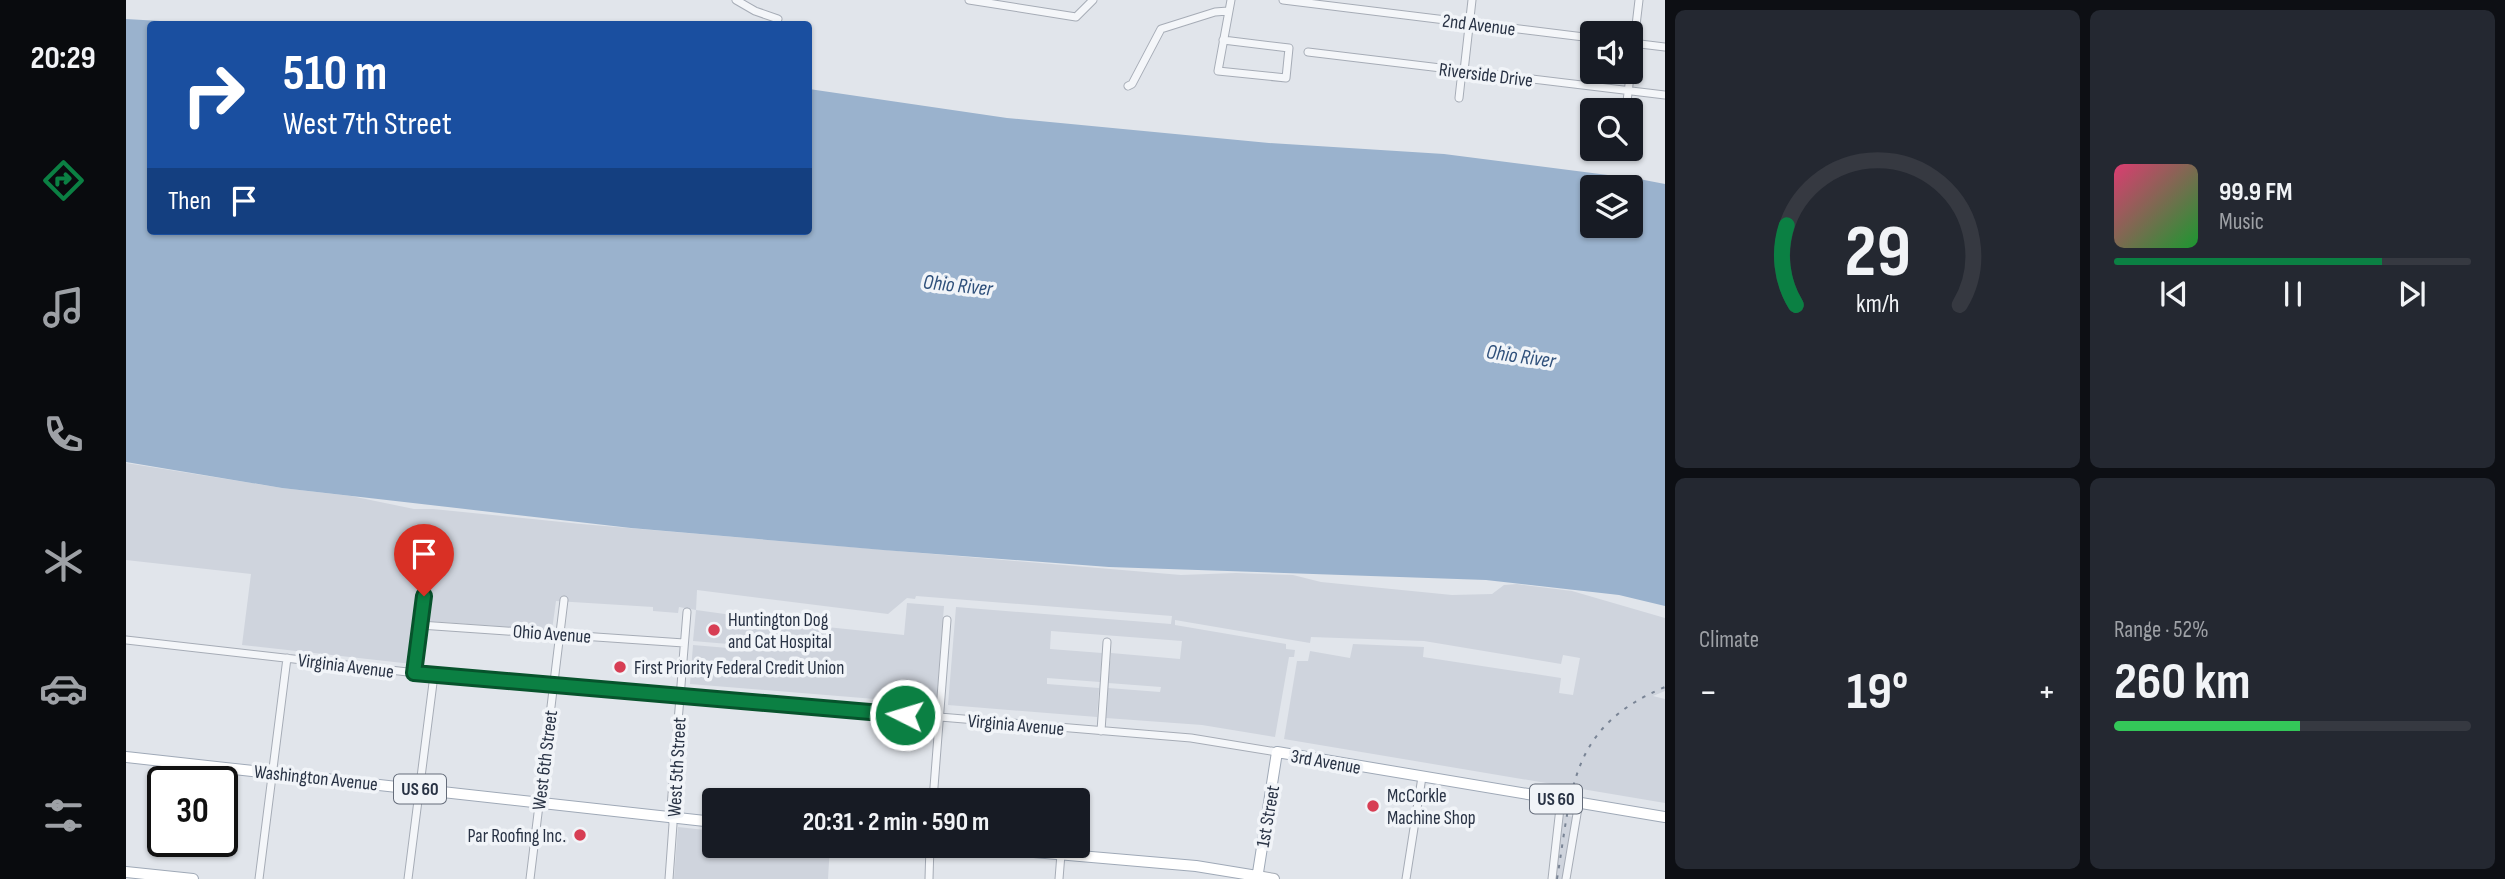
<!DOCTYPE html>
<html lang="en">
<head>
<meta charset="utf-8">
<style>
	body { margin:0; font-family:"Sofia Sans Condensed",sans-serif; background:#242831; color:#f1f3f6; height:100vh; display:flex; flex-direction:column; font-size:26px; white-space:nowrap }
	* { box-sizing:border-box; margin:0 }
	p { font-size:23px; color:#9ea1a6 }
	.icon { flex:none; width:38px; height:38px; fill:none; stroke:currentColor; stroke-width:2; stroke-linecap:round; stroke-linejoin:round }
	.map { position:relative; flex:1; overflow:hidden }
	.sheet { display:flex; flex-direction:column; gap:10px; padding:10px; background:#0d0f14; width:840px }
	.sheet>* { flex:none }
	.banner { position:absolute; left:21px; top:21px; width:665px; height:214px; border-radius:7px; box-shadow:0 2px 5px #0004; background:#1a4fa0; color:#fff; overflow:hidden }
	.controls { position:absolute; left:1454px; top:21px; display:grid; gap:14px }
	.controls a { display:grid; place-items:center; width:63px; height:63px; border-radius:7px; background:#171b24; box-shadow:0 2px 5px #0004; font-size:35px }
	.speed { position:absolute; left:21px; top:766px; display:flex; gap:14px; font-size:35px; font-weight:700; text-align:center }
	.speed>* { display:grid; place-content:center; width:91px; height:91px; border-radius:50%; background:#171b24; box-shadow:0 2px 5px #0004; line-height:1 }
	.speed .limit { border:4px solid #111; border-radius:10px; background:#fff; color:#111 }
	.pin { position:absolute; display:grid; place-items:center; width:60px; height:60px; color:#fff; margin:-72px -30px; border-radius:50% 50% 50% 0; rotate:-45deg; box-shadow:0 0 7px #0007 }
	.pin .icon { rotate:45deg }
	.me { position:absolute; width:77px; margin:-38px; rotate:275deg; stroke-linejoin:round; filter:drop-shadow(0 0 5px #0008) }
	.turn { display:flex; align-items:center; gap:24px; height:147px; padding:0 21px; font-size:32px }
	.turn .icon { width:91px; height:91px; stroke-width:2.5 }
	.turn b { display:block; font-size:49px; line-height:60px }
	.then { display:flex; align-items:center; height:66px; padding:0 21px; background:#0003; gap:14px; font-size:26px }
	.big { font-size:52px; font-weight:700; line-height:1.1 }
	.sheet .tile { flex:1; display:flex; flex-direction:column; justify-content:center; gap:10px; min-width:0; padding:0 24px; border-radius:10px; background:#242831 }
	.sheet .dial { align-items:center; gap:0 }
	.dial svg { height:182px; overflow:visible; fill:none; stroke:#363941; stroke-width:7; stroke-linecap:round; text-anchor:middle }
	.dial text { fill:#f1f3f6; stroke:none }
	.song { display:flex; align-items:center; gap:21px }
	.cover { width:84px; height:84px; border-radius:10px; background:linear-gradient(135deg,hsl(340 70% 55%),hsl(130 70% 35%)) }
	.played { height:7px; border-radius:4px; background:linear-gradient(90deg,#0b8043 75%,#363941 75%) }
	.keys { display:flex; justify-content:space-around; direction:ltr }
	.heat { display:flex; justify-content:space-between; align-items:center; font-size:38px; direction:ltr }
	.charge { height:10px; border-radius:5px; background:linear-gradient(90deg,#34c759 52%,#363941 0) }
	.sheet .tiles { flex:1; display:grid; gap:10px; grid-template-columns:repeat(2,1fr) }
	.trip { position:absolute; left:576px; top:788px; width:388px; height:70px; border-radius:7px; background:#171b24; box-shadow:0 2px 5px #0004; font-weight:700; line-height:70px; text-align:center }
	main { display:flex; flex:1; min-height:0 }
	.dock { display:flex; flex-direction:column; width:126px; justify-content:space-around; align-items:center; background:#090b0e; color:#9ea1a6 }
	.dock .icon { width:49px; height:49px }
	.dock .selected { color:#0b8043 }
	.dock b { font-size:32px; color:#f1f3f6 }
	.map>svg:first-child { display:block }
	.built { fill:#cfd4dd }
	.water { fill:#9ab2cd; fill-rule:evenodd }
	.lines { fill:none; stroke-linecap:round; stroke-linejoin:round }
	.minor-casing { stroke:#a6acb6; stroke-width:9 }
	.secondary-casing { stroke:#a6acb6; stroke-width:12 }
	.primary-casing { stroke:#9fa9b7; stroke-width:12 }
	.minor { stroke:#f4f6f9; stroke-width:7 }
	.secondary { stroke:#fff; stroke-width:10 }
	.primary { stroke:#fff; stroke-width:10 }
	.rail { stroke:#798495; stroke-width:2; stroke-dasharray:3.5 7; stroke-linecap:butt }
	.route-casing { stroke:#07532c; stroke-width:18 }
	.route { stroke:#0b8043; stroke-width:12 }
	.poi-dot { fill:#d73e54; stroke:#f1f4f8; stroke-width:2.5 }
	.labels { text-anchor:middle; stroke-width:7; stroke-linejoin:round; paint-order:stroke }
	.shield { fill:#f1f4f8; stroke:#646c7a; stroke-width:2 }
	.shield-label { font-size:18px; font-weight:bold; fill:#283244 }
	.street-label { font-size:19px; fill:#283244; stroke:#f1f4f8 }
	.poi-label { font-size:19px; fill:#283244; stroke:#f1f4f8; text-anchor:start }
	.water-label { font-size:21px; font-style:italic; fill:#2f507b; stroke:#f1f4f8 }
</style>
</head>
<body>
<main>
<nav class="dock">
<b>20:29</b>
<svg class="icon selected" aria-label="directions" viewBox="0 0 24 24"><path d="M12 3l9 9-9 9-9-9zM9 14v-3h6M13 9l2 2-2 2"/></svg>
<svg class="icon" aria-label="music" viewBox="0 0 24 24"><path d="M9 18V5l10-2v13"/><circle cx="6" cy="18" r="3"/><circle cx="16" cy="16" r="3"/></svg>
<svg class="icon" aria-label="phone" viewBox="0 0 24 24"><path d="M5 4h4l2 5-3 2q2 4 5 5l2-3 5 2v4C11 20 4 13 5 4z"/></svg>
<svg class="icon" aria-label="climate" viewBox="0 0 24 24"><path d="M12 3v18M4 7l16 10M4 17L20 7"/></svg>
<svg class="icon" aria-label="car" viewBox="0 0 24 24"><path d="M5 17H2v-5l4-1 3-4h7l3 4 3 1v5h-3M9 17h6M6 11h13"/><circle cx="7" cy="17" r="2"/><circle cx="17" cy="17" r="2"/></svg>
<svg class="icon" aria-label="filters" viewBox="0 0 24 24"><path d="M4 7h16M4 17h16"/><circle cx="9" cy="7" r="2"/><circle cx="15" cy="17" r="2"/></svg>
</nav>
<div class="map">
<svg width="1539" height="879" viewBox="0 0 1539 879">
	<rect width="100%" height="100%" fill="#e1e5eb"/>
	<path class="built" d="M0,463L156,488L225,496L288,509H307L455,524L1055,575L1110,573L1167,575L1195,582L1326,595L1366,594L1378,585L1391,584L1446,591L1539,618V691L1527,696L1539,699V803L1158,739L1171,661H1182L1184,651L1224,658L1227,644L1298,647L1297,657L1435,678L1433,693L1447,695L1454,658L1437,655L1435,664L1298,641L1185,637L1184,643L1049,620V625L1160,644V649L1169,650L1168,657H1163L1149,737L1076,725L980,718L982,688L1034,692L1035,687L982,683L985,653L1054,659L1056,641L925,631L924,649L976,653L974,682L921,678V684L973,688L971,717L822,705L830,607L1045,624L1046,616L790,596L789,599L781,598L762,614L571,590L570,610L662,623L778,635L781,603L818,606L810,704L564,684L567,645L625,650L626,646L567,641L570,610L553,607L552,613L527,611V607L430,601L426,630L300,621L304,591L296,590L286,664L116,645L125,574L0,560Z
		M1435,815L1449,817L1439,879H1424Z
		M552,827L588,831V845H704L702,879H548Z"/>
	<path class="water" d="M0,19L85,24H24V231H682L683,89L881,118L1143,143L1318,154L1513,179L1539,184V606L1493,595L1360,580L983,567L757,550L505,528L156,488L0,462ZM1466,187H1505V226H1466Z"/>
	<g class="lines">
		<defs>
			<path id="minor" d="M610,0L629,11L652,19
				M843,0L950,17L967,0
				M1157,0L1466,38
				M1097,40L1163,48L1160,78L1092,71L1105,0
				M1506,43L1539,47
				M1182,52L1539,95
				M1338,71L1346,0
				M1002,86L1006,84L1035,29L1089,12L1102,11
				M1333,98L1336,71
				M1500,110L1513,0
				M294,625L558,643
				M0,640L308,675L1065,738L1151,752
				M288,673L299,588
				M975,731L981,642
				M807,800L821,620
				M133,879L161,658
				M282,879L308,675
				M404,879L438,600
				M543,879L547,824L545,807L561,612
				M803,879L804,845
				M933,879L935,854
				M1280,879L1296,777
				M1426,879L1435,799
				M1440,879L1453,802"/>
			<path id="secondary" d="M1131,876L1148,879"/>
			<path id="primary" d="M0,757L588,822
				M827,845L1070,866L1131,876
				M0,872L67,879
				M1131,879L1151,752L1539,817"/>
		</defs>
		<use href="#minor" class="minor-casing"/>
		<use href="#secondary" class="secondary-casing"/>
		<use href="#primary" class="primary-casing"/>
		<use href="#minor" class="minor"/>
		<use href="#secondary" class="secondary"/>
		<use href="#primary" class="primary"/>
		<path class="rail" d="M1431,879C1446,789 1443,727 1539,687"/>
	</g>
	<g class="lines">
		<defs>
			<path id="route" d="M298,596L288,673L779,715"/>
		</defs>
		<use href="#route" class="route-casing"/>
		<use href="#route" class="route"/>
	</g>
	<g class="poi-dot">
		<circle cx="588" cy="630" r="7"/>
		<circle cx="494" cy="667" r="7"/>
		<circle cx="1247" cy="806" r="7"/>
		<circle cx="454" cy="835" r="7"/>
	</g>
	<g class="labels">
		<g class="shield">
			<rect x="268" y="774.5" width="52" height="29" rx="5"/>
			<rect x="1404" y="784.5" width="52" height="29" rx="5"/>
		</g>
		<g class="shield-label">
			<text x="294" y="795">US 60</text>
			<text x="1430" y="805">US 60</text>
		</g>
		<g class="street-label">
			<text transform="translate(1353 24) rotate(7)" y="7">2nd Avenue</text>
			<text transform="translate(1360 74) rotate(7)" y="7">Riverside Drive</text>
			<text transform="translate(426 633) rotate(4)" y="7">Ohio Avenue</text>
			<text transform="translate(220 665) rotate(7)" y="7">Virginia Avenue</text>
			<text transform="translate(890 724) rotate(5)" y="7">Virginia Avenue</text>
			<text transform="translate(418 760) rotate(-83)" y="7">West 6th Street</text>
			<text transform="translate(1200 761) rotate(10)" y="7">3rd Avenue</text>
			<text transform="translate(550 767) rotate(-87)" y="7">West 5th Street</text>
			<text transform="translate(190 777) rotate(6)" y="7">Washington Avenue</text>
			<text transform="translate(1141 816) rotate(-80)" y="7">1st Street</text>
		</g>
		<g class="poi-label">
			<text x="602" y="626">Huntington Dog<tspan x="602" dy="22">and Cat Hospital</tspan></text>
			<text x="508" y="674">First Priority Federal Credit Union</text>
			<text x="1261" y="802">McCorkle<tspan x="1261" dy="22">Machine Shop</tspan></text>
			<text x="440" y="842" text-anchor="end">Par Roofing Inc.</text>
		</g>
		<g class="water-label">
			<text transform="translate(832 285) rotate(6)" y="7">Ohio River</text>
			<text transform="translate(1395 356) rotate(8)" y="7">Ohio River</text>
		</g>
	</g>
</svg>
<div class="controls">
<a><svg class="icon" aria-label="sound" viewBox="0 0 24 24"><path d="M4 9h4l5-4v14l-5-4H4zM17 9q2 3 0 6"/></svg></a>
<a><svg class="icon" aria-label="search" viewBox="0 0 24 24"><circle cx="10" cy="10" r="6"/><path d="M15 15l6 6"/></svg></a>
<a><svg class="icon" aria-label="layers" viewBox="0 0 24 24"><path d="M12 4l9 5-9 5-9-5zM3 14l9 5 9-5"/></svg></a>
</div>
<div class="speed"><div class="limit">30</div></div>
<div class="pin" style="left:298px;top:596px;background:#d93025"><svg class="icon" aria-label="arrive" viewBox="0 0 24 24"><path d="M6 21V4h12l-3 4 3 4H6"/></svg></div>
<svg class="me" style="left:779px;top:715px" viewBox="-20 -20 40 40"><circle r="17" fill="#0b8043" stroke="#fff" stroke-width="3"/><path d="M0-11L8 9 0 5-8 9z" fill="#fff"/></svg>
<div class="trip">20:31 · 2 min · 590 m</div>
<div class="banner">
<div class="turn"><svg class="icon" aria-label="right" viewBox="0 0 24 24"><path d="M7 20v-9h11M14 6l5 5-5 5"/></svg><div><b>510 m</b>West 7th Street</div></div>
<div class="then">Then<svg class="icon" aria-label="arrive" viewBox="0 0 24 24"><path d="M6 21V4h12l-3 4 3 4H6"/></svg></div>
</div>
</div>
<section class="sheet">
<div class="tiles">
<div class="tile dial"><svg viewBox="0 0 100 80">
<path d="M14 69A42 42 0 1 1 86 69"/>
<path d="M14 69A42 42 0 0 1 10 34" stroke="#0b8043"/>
<text x="50" y="56" font-size="32" font-weight="700">29</text>
<text x="50" y="72" font-size="11">km/h</text>
</svg></div>
<div class="tile">
<div class="song"><i class="cover"></i><div><b>99.9 FM</b><p>Music</p></div></div>
<div class="played"></div>
<div class="keys"><svg class="icon" aria-label="previous" viewBox="0 0 24 24"><path d="M18 5L8 12l10 7zM5 5v14"/></svg><svg class="icon" aria-label="pause" viewBox="0 0 24 24"><path d="M8 5v14M16 5v14"/></svg><svg class="icon" aria-label="next" viewBox="0 0 24 24"><path d="M6 5l10 7-10 7zM19 5v14"/></svg></div>
</div>
<div class="tile"><p>Climate</p>
<div class="heat"><a>−</a><b class="big">19°</b><a>+</a></div>
</div>
<div class="tile"><p>Range · 52%</p><b class="big">260 km</b><div class="charge"></div></div>
</div>
</section>
</main>
</body>
</html>
